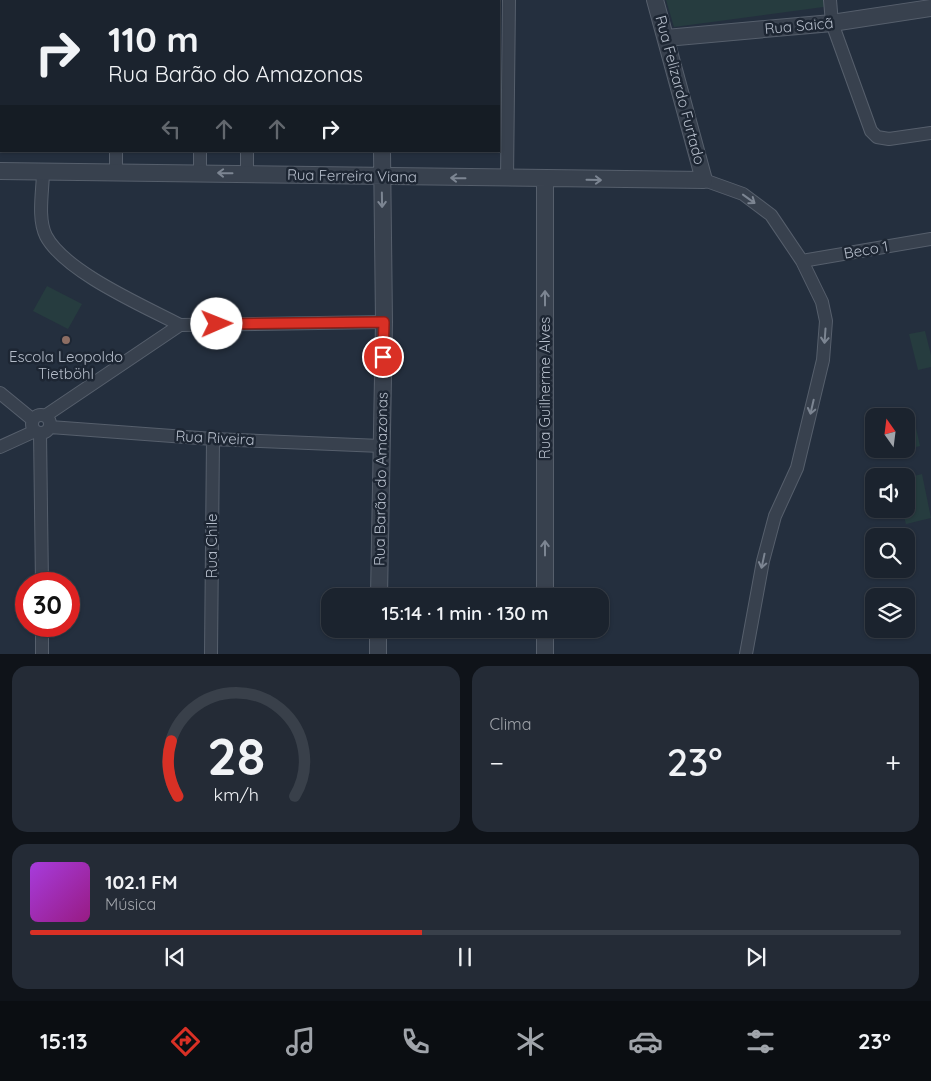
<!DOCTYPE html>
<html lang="pt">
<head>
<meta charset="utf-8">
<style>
	body { margin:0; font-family:Quicksand,sans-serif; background:#242b36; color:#f1f3f6; height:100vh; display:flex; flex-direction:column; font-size:19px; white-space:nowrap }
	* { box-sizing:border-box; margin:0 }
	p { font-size:16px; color:#a0a4aa }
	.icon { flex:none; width:28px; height:28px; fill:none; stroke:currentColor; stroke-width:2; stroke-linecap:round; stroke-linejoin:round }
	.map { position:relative; height:654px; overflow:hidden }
	.panel { display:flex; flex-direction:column; gap:12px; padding:12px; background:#0f1319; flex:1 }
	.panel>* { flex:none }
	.top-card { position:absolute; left:0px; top:0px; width:500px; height:152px; box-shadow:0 1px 4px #0004,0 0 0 1px #39404a; background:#1b232e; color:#f1f3f6; overflow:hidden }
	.needle { width:32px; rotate:346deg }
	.controls { position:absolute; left:865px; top:408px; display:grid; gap:10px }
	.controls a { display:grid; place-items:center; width:50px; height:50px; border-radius:10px; background:#1b232e; box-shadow:0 1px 4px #0004,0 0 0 1px #39404a; font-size:25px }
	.speed { position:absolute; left:15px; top:572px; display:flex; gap:10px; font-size:25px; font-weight:700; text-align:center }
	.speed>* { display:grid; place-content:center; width:65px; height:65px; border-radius:50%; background:#1b232e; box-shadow:0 1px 4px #0004,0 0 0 1px #39404a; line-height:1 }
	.speed .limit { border:8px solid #d22; background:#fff; color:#111 }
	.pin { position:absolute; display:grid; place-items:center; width:42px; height:42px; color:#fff; margin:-21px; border:2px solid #fff; border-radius:50%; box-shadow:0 1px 5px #0007 }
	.me { position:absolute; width:55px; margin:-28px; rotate:89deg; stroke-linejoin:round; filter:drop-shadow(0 0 4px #0008) }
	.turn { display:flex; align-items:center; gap:18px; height:105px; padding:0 25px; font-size:22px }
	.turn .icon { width:65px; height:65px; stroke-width:2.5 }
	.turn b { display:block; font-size:35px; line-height:42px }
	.lanes { display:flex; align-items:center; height:48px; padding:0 25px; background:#0003; justify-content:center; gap:25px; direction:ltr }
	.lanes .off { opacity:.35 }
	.big { font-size:38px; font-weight:600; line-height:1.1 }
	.panel .card { flex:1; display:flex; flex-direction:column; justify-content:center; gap:8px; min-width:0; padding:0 18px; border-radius:15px; background:#242b36 }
	.panel .dial { align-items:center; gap:0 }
	.dial svg { height:130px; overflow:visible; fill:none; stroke:#39404a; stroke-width:7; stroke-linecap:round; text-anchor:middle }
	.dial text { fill:#f1f3f6; stroke:none }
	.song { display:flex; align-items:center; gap:15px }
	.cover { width:60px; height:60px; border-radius:8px; background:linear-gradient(135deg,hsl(280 70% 55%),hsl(310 70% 35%)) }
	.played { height:5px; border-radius:2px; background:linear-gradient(90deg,#d93025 45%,#39404a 45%) }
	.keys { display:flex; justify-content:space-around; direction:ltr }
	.heat { display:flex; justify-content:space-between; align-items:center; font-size:28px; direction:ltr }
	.panel .tiles { flex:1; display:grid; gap:12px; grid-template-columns:1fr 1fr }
	.card:last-child { grid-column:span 2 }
	.trip { position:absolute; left:321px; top:588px; width:288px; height:50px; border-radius:15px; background:#1b232e; box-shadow:0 1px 4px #0004,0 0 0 1px #39404a; font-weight:600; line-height:50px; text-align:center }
	.tab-bar { display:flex; height:80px; justify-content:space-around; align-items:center; background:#0b0e12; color:#a0a4aa }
	.tab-bar .icon { width:35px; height:35px }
	.tab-bar .active { color:#d93025 }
	.tab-bar b { font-size:22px; color:#f1f3f6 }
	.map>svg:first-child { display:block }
	.green { fill:#263c3f }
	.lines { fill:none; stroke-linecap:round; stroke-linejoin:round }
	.minor-casing { stroke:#565f6c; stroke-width:14 }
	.tertiary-casing { stroke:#565f6c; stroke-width:18 }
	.minor { stroke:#38414e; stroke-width:12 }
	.tertiary { stroke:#38414e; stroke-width:16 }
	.oneway { stroke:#7c8592 }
	.route-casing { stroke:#8d1f18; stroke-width:12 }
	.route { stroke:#d93025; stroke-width:9 }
	.education-dot { fill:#8d6e63; stroke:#1d2633; stroke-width:2 }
	.labels { text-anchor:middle; stroke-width:5; stroke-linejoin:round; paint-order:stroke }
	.street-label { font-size:15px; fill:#b4bcc9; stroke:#1d2633 }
	.poi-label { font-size:15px; fill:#b4bcc9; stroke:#1d2633 }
</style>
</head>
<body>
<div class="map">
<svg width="931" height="654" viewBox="0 0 931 654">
	<rect width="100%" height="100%" fill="#242f3e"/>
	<path class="green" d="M666,0H830L831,6L674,27Z
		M47,286L82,304L68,329L33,311Z
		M925,331L931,355V367L918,370L909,334Z
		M912,410L920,446L904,450L906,449V416H896V414Z
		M922,474L931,518L906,524L902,509H906V478Z"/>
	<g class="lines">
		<defs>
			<path id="minor" d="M115,0V1
				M247,0V1
				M830,0L832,23L871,131L877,137L889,139L931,133
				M116,151V172
				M247,151V174
				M43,171C43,190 37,218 46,236C65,272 144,306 180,325
				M200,173V151
				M507,179L509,0
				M704,180L743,194L771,215L802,261L822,302L826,321L823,360L797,468L775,516L763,561L746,654
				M802,261L931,239
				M0,393L33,420
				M32 424a9 9 0 1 1 18 0a9 9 0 1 1-18 0Z
				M45,416L180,325L384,322
				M50,427L213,439L381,446
				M40,433L42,584
				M0,447L35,431
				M42,626V654
				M211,654L213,439"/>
			<path id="tertiary" d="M382,1V0
				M666,38L832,23L931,8
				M0,171L704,180L655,0
				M379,596L384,322L382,151
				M545,596V180
				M378,654V629
				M545,654V629"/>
		</defs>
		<use href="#minor" class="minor-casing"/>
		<use href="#tertiary" class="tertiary-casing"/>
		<use href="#minor" class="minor"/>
		<use href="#tertiary" class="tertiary"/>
	</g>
	<defs><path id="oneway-shaft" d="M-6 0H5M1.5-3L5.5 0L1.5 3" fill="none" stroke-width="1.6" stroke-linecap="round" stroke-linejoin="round" transform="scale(1.25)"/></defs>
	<g class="oneway">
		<use href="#oneway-shaft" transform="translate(225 173) rotate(-179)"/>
		<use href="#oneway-shaft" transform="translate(458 178) rotate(-179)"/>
		<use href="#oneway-shaft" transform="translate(594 180) rotate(1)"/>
		<use href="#oneway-shaft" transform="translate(749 199) rotate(36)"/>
		<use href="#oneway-shaft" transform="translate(382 200) rotate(89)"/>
		<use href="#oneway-shaft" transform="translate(545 298) rotate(-90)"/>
		<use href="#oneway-shaft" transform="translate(825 336) rotate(94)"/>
		<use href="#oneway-shaft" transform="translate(812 407) rotate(103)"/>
		<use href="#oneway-shaft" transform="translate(545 548) rotate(-90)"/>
		<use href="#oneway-shaft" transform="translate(763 561) rotate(102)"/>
	</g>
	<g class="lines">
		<defs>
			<path id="route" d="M217,324L384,322L383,357"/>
		</defs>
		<use href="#route" class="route-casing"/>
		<use href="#route" class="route"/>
	</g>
	<circle class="education-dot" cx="66" cy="340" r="5"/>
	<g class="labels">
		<g class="street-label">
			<text transform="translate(799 26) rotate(-5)" y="5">Rua Saicã</text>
			<text transform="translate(680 90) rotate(75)" y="5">Rua Felizardo Furtado</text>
			<text transform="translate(352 176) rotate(1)" y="5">Rua Ferreira Viana</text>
			<text transform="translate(866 250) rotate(-10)" y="5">Beco 1</text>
			<text transform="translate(545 388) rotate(-90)" y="5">Rua Guilherme Alves</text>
			<text transform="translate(215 438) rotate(3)" y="5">Rua Riveira</text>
			<text transform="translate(381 479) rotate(-89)" y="5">Rua Barão do Amazonas</text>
			<text transform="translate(212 546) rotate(-90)" y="5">Rua Chile</text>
		</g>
		<g class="poi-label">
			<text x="66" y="362">Escola Leopoldo<tspan x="66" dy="17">Tietböhl</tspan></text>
		</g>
	</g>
</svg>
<div class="controls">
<a><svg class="needle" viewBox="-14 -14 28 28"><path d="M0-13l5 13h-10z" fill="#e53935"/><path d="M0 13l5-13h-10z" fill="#a0a4aa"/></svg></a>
<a><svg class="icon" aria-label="sound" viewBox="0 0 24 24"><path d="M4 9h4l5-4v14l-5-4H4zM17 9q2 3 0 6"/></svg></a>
<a><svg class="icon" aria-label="search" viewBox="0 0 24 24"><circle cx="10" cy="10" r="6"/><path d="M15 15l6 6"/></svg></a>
<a><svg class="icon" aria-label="layers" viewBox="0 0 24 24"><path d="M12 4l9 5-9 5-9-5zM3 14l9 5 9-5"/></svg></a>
</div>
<div class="speed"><div class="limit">30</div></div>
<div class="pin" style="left:383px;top:357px;background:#d93025"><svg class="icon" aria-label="arrive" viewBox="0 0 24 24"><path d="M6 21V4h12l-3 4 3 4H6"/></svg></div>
<svg class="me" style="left:217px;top:324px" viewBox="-20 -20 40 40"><circle r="19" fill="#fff"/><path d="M0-13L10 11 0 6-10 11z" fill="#d93025"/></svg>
<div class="trip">15:14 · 1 min · 130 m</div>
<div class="top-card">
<div class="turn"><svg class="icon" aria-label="right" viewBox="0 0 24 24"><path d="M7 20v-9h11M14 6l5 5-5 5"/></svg><div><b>110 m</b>Rua Barão do Amazonas</div></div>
<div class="lanes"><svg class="icon off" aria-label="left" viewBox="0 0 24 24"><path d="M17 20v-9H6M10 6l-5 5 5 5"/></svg><svg class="icon off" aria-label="ahead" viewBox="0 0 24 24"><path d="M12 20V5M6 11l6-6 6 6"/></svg><svg class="icon off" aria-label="ahead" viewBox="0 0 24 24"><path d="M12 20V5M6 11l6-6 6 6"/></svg><svg class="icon" aria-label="right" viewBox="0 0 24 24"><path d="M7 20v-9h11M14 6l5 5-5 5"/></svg></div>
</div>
</div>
<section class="panel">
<div class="tiles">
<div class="card dial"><svg viewBox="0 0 100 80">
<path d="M14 69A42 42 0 1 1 86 69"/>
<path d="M14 69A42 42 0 0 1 10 35" stroke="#d93025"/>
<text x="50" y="56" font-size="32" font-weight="700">28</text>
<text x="50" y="72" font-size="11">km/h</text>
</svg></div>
<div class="card"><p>Clima</p>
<div class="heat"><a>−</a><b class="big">23°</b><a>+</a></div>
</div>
<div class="card">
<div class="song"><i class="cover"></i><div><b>102.1 FM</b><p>Música</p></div></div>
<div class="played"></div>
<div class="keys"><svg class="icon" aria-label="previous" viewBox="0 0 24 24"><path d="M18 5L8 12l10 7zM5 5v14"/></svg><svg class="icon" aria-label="pause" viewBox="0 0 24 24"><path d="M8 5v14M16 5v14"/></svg><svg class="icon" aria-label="next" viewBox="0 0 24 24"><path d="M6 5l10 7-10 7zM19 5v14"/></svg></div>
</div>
</div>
</section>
<nav class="tab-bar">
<b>15:13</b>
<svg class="icon active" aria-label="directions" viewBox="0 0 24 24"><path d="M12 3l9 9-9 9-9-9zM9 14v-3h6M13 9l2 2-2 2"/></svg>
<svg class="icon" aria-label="music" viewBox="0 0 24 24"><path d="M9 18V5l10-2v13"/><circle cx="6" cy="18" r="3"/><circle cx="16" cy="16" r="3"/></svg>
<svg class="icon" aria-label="phone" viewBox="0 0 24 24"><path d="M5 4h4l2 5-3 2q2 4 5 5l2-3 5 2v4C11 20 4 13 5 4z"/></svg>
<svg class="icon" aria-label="climate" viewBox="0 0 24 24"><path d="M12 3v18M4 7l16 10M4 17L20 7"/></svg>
<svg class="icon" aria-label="car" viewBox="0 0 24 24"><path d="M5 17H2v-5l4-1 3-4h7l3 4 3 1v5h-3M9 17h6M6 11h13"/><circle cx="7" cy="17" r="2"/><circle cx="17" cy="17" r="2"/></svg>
<svg class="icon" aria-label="filters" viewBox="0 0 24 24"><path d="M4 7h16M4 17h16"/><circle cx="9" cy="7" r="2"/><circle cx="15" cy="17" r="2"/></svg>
<b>23°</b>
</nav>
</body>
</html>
